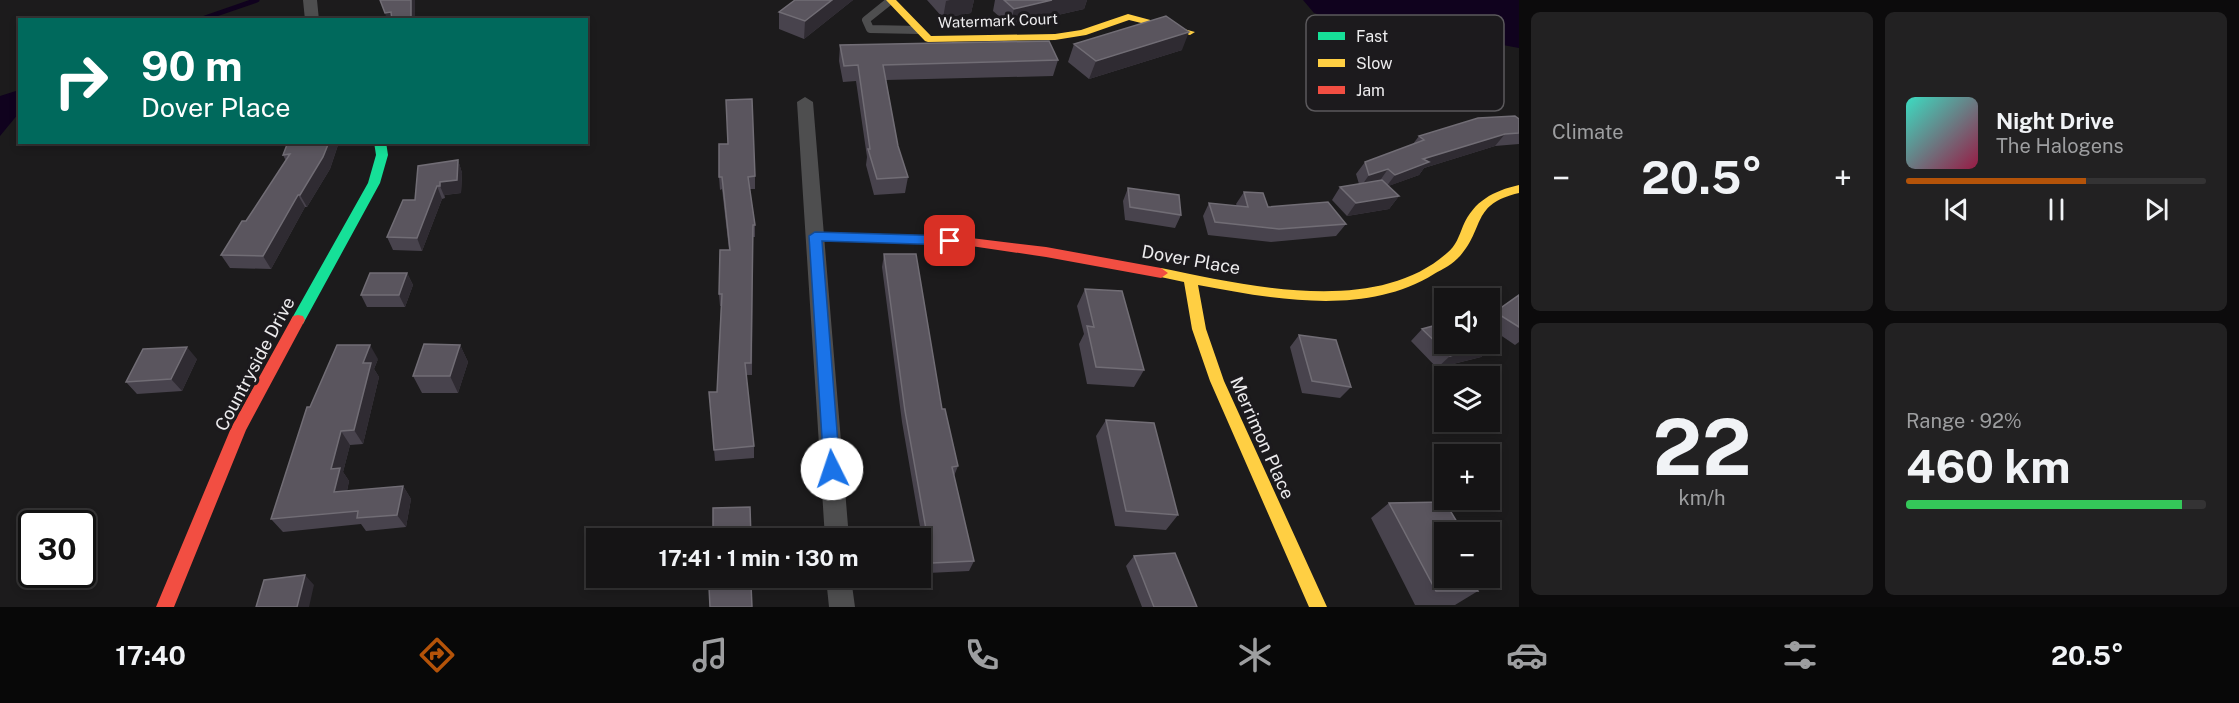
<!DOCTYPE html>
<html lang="en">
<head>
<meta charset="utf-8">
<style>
	body { margin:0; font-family:"Public Sans",sans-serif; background:#222122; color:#f1f3f6; height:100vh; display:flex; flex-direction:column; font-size:22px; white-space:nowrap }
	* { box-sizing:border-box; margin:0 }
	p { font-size:20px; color:#9d9ea0 }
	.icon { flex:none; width:33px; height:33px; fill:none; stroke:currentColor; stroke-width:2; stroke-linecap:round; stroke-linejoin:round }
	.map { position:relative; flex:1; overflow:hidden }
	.panel { display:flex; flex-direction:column; gap:12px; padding:12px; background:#0c0b0c; width:720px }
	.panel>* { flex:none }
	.guide { position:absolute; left:18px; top:18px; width:570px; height:126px; border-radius:0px; box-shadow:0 3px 9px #0003,0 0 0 2px #343334; background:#00695c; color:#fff; overflow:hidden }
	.controls { position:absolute; left:1434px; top:288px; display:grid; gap:12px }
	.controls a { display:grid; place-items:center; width:66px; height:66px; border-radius:0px; background:#151415; box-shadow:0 3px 9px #0003,0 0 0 2px #343334; font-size:30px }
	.speed { position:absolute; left:18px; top:510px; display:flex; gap:12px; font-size:30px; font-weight:700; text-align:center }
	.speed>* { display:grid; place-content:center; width:78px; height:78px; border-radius:50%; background:#151415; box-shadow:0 3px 9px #0003,0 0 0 2px #343334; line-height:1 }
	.speed .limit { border:3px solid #111; border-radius:9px; background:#fff; color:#111 }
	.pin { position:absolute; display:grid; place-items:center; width:51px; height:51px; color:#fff; margin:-26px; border-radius:12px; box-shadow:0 3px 9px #0006 }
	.me { position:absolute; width:66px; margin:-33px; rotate:356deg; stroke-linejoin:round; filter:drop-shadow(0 0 4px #0008) }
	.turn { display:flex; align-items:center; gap:21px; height:126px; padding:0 24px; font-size:27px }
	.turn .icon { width:78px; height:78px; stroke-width:2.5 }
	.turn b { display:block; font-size:42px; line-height:51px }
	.big { font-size:45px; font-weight:700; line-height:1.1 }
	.panel .tile { flex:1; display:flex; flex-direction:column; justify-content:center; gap:9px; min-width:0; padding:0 21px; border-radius:9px; background:#222122 }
	.panel .dial { align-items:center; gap:0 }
	.dial b { font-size:78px; line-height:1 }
	.song { display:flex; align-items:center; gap:18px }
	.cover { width:72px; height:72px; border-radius:9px; background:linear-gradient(135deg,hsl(170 70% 55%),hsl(340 70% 35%)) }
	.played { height:6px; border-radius:3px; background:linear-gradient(90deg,#b45309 60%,#343334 60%) }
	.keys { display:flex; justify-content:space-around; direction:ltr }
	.heat { display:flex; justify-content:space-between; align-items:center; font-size:33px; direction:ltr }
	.charge { height:9px; border-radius:4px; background:linear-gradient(90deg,#34c759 92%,#343334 0) }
	.panel .tiles { flex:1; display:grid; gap:12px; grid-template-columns:repeat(2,1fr) }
	.trip { position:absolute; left:586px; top:528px; width:345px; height:60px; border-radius:0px; background:#151415; box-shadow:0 3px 9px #0003,0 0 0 2px #343334; font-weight:700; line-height:60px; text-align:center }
	.tab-bar { display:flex; height:96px; justify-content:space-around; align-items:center; background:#080808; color:#9d9ea0 }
	.tab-bar .icon { width:42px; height:42px }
	.tab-bar .current { color:#b45309 }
	.tab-bar b { font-size:27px; color:#f1f3f6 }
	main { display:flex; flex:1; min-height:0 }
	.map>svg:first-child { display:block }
	.water { fill:#10021e }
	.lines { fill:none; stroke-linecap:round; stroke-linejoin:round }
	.stream { stroke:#10021e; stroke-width:5 }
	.lane { stroke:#4e4e4f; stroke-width:8 }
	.street { fill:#4e4e4f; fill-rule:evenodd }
	.fast { fill:#16e098; fill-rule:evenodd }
	.slow { fill:#ffcf43; fill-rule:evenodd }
	.jam { fill:#f24e42; fill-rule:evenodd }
	.wall { fill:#48434d }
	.shaded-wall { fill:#2f2b32 }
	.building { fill:#5a555e; stroke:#716d75; stroke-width:1.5 }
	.route { fill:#1a73e8; stroke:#114b97; stroke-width:1.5 }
	.labels { text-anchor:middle; stroke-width:6; stroke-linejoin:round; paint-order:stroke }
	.far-street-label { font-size:15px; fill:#edecee; stroke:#1c1a1d }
	.street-label { font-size:18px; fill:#edecee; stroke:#1c1a1d }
	.key { fill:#1c1a1d; stroke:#5b595c; stroke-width:1.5 }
	.key-label { font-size:16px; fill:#edecee }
</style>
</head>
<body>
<main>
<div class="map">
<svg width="1519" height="607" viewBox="0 0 1519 607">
	<rect width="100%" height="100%" fill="#1c1b1c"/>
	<path class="water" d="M1303,0H1519V48L1378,22L1326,17L1314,13Z
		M19,90V113L0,136V96Z"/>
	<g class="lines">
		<path class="stream" d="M199,20L257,0"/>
		<path class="lane" d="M891,0L866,20L870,29L919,30"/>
		<path class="street" d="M303,0H317L319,20H305Z
			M805,97L813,102L849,538H825L797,102Z
			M826,578H851L855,607H829Z"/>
		<path class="fast" d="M374,142H386L388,155L380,183L303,324H293L291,320L368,183L376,155Z"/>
		<path class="slow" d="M886,0H896L931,36L1055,34L1081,30L1128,14L1195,32L1190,35L1129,20L1086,35L1055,40L928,42L925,41Z
			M1519,185V193C1471,204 1485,228 1460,256C1453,264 1443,269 1434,274C1365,317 1273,299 1198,285L1206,329L1224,381L1327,607H1309L1210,381L1192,329L1184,282L1156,276L1154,273L1161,268C1245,285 1375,317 1447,253C1456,246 1459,236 1463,226C1474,201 1493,191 1519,185Z"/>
		<path class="jam" d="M815,232L971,238L1046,247L1161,268L1168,273L1161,278L1046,257L971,246L815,240L809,236Z
			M298,315L303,316L305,320L246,430L174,607H156L231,428L293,316Z"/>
	</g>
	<path class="wall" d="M795,0H853L804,39L779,29V12Z
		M927,0H974L971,13L943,18Z
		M995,0H1087L1084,9L1010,26L993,11Z
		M1074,44L1182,50L1089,79L1068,62Z
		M840,45L1058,60L1053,76L886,80L898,146L908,177L905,193L874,195L866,165L867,157L856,81L843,82L839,61Z
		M1519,119V144L1495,146L1424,168L1419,175L1388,186L1399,196L1389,209L1347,216L1332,200L1340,187L1359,184L1356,174L1365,162L1413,144L1419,136Z
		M288,142H339L330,169L307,207H305L271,269L230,268L221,255L246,221L286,161L283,155Z
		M458,160L462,173L461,193L445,195V198L442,199L422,251L393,250L387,237L415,200Z
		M755,176V189H750L755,225V237H753L752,375H746L754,446V458L715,461L709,392H717L721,306H720L719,294L729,250L722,189L720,190L719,177Z
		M1128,188L1181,215L1175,228L1125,220L1123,201Z
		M1244,192L1268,207L1346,224L1336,236L1271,242L1208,235L1203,216L1209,203L1237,206L1236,204Z
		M884,254L942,409L958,466L954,476L974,561L969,571L928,573L902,422L882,267Z
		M407,273L413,285L405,307H367L361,295Z
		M1085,289L1144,370L1134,387L1087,384L1079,344L1084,334L1077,306Z
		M1519,295V342L1515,345L1490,328V318L1495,312Z
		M1422,329L1494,345L1481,357L1437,368L1411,341Z
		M1299,335L1351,387L1340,398L1302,393L1290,347Z
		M460,345L468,362L458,393H422L413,376Z
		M197,359L182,391L137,394L126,382Z
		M378,359L374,369L379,377L363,444L350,445L343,472L349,481L347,491L403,486L411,499L406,527L366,531L361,524L283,532L271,519Z
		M1106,420L1178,515L1166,530L1115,526L1096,436Z
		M1389,503L1444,532L1478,591L1455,605H1415L1371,518Z
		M1134,556L1197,607H1142L1126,566Z"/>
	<path class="shaded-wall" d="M411,0H415V20H411Z
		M832,0H853L804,39L805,21Z
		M950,0H974L971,13L943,18L946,1Z
		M1052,0H1087L1084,9L1010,26L1014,9Z
		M391,12L394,20H387L385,13Z
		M1189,32L1182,50L1089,79L1096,61Z
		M1505,134L1495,146L1424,168L1419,175L1386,187L1395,175L1423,159Z
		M329,142H339L330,169L307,207L300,195Z
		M458,160L462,173L461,193L445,195V198L440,186V182Z
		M1388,169L1379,182L1360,188L1369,175Z
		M437,186L442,199L422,251L417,238Z
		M298,195L305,207L271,269L263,256Z
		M1399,196L1389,209L1347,216L1356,203Z
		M407,273L413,285L405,307L399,295Z
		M370,345L378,359L374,369L379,377L363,444L354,430L363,363Z
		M460,345L468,362L458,393L450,376Z
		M1494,345L1481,357L1437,368L1450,356Z
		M187,347L197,359L182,391L171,379Z
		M341,431L350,445L343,472L349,481L344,505L334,492L331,469Z
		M403,486L411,499L406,527L397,515Z
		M305,575L314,585L309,607H297Z"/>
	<path class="building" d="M380,0H411V19L417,18V20H392L391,12L385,13Z
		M795,0H832L805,21L779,12Z
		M1004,0H1052L1014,9Z
		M1166,16L1189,32L1096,61L1074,44Z
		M1049,41L1058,60L883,65L898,146L908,177L877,179L868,149H870L858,65L844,66L840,45Z
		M752,99L755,176L748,177L755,225H753L751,363H745L754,446L714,450L709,392H717L722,294H719L720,250H730L722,177H719V144H728L726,100Z
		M1515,116L1519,119V133L1505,134L1423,159L1429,162L1395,175L1388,169L1369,175L1365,162L1424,140L1419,136L1478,118Z
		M288,142H329L323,157L300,195H298L263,256L221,255L242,221H246L290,154L283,155Z
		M458,160L457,180L440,182V186H437L417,238L387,237L403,200H415L418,166Z
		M1382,180L1399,196L1356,203L1340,187Z
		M1128,188L1179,195L1181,215L1130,207Z
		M1244,192L1263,193L1268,207L1328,202L1346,224L1279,229L1215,222L1209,203L1248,207Z
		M884,254H916L942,409H945L958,466L952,467L974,561L932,563L905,411Z
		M370,273H407L399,295H361Z
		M1085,289L1122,291L1144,370L1096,367L1087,326L1094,327Z
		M1519,295V327L1495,312Z
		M1444,323V344H1490V341L1494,345L1450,356L1422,329Z
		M1299,335L1336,340L1351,387L1312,381Z
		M424,344L460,345L450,376H413Z
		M337,345H370L363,363H371L354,430L341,431L331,469L340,468L334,492L403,486L397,515L357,518L358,511L271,519L307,407H310Z
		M187,347L171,379L126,382L143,349Z
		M1106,420L1154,423L1178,515L1126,511Z
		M1445,502L1463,532H1444V578H1470L1478,591H1436L1389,503Z
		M750,507L751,538H713V508Z
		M1175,553L1197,607H1154L1134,556Z
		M305,575L297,607H256L264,580Z
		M751,585L752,607H710L709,587Z"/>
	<path class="route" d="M815,232L950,236L956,241L950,245L822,241L840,469L837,474L832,476L826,474L824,469L809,236Z"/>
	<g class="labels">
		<g class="far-street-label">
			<text transform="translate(998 21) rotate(-2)" y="5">Watermark Court</text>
		</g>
		<g class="street-label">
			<text transform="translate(1191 260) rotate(10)" y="6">Dover Place</text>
			<text transform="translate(255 364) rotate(-62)" y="6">Countryside Drive</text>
			<text transform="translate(1262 438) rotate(66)" y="6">Merrimon Place</text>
		</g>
	</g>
	<rect x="1306" y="15" width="198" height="96" rx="9" class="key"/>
	<rect x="1318" y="32" width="27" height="8" fill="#16e098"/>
	<rect x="1318" y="59" width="27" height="8" fill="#ffcf43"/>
	<rect x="1318" y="86" width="27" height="8" fill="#f24e42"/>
	<g class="key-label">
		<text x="1356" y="42">Fast</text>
		<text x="1356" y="69">Slow</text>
		<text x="1356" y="96">Jam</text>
	</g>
</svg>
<div class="controls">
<a><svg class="icon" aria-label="sound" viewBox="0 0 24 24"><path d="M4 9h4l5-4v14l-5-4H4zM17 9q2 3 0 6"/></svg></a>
<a><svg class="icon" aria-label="layers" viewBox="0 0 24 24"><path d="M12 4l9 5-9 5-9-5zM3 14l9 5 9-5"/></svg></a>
<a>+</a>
<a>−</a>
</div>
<div class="speed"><div class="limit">30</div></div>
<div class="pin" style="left:950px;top:241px;background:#d93025"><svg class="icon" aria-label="arrive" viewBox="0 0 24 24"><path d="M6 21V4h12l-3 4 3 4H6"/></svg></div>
<svg class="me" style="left:832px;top:469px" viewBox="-20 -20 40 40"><circle r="19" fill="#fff"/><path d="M0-13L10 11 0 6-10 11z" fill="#1a73e8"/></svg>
<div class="trip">17:41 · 1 min · 130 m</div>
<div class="guide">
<div class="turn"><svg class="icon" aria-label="right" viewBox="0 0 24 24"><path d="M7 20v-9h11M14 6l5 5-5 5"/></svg><div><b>90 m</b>Dover Place</div></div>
</div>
</div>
<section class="panel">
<div class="tiles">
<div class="tile"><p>Climate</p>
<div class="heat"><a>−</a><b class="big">20.5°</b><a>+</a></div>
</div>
<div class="tile">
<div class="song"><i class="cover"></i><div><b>Night Drive</b><p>The Halogens</p></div></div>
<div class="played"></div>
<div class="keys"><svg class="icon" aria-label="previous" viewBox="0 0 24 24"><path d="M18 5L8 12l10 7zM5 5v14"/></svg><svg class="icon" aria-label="pause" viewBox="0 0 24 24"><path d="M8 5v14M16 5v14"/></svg><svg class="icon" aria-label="next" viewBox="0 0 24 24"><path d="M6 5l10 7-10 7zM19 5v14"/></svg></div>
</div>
<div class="tile dial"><b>22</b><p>km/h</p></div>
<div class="tile"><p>Range · 92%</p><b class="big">460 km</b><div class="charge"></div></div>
</div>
</section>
</main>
<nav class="tab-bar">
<b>17:40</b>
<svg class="icon current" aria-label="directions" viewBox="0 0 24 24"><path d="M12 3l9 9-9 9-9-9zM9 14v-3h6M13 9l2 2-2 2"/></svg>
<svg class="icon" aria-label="music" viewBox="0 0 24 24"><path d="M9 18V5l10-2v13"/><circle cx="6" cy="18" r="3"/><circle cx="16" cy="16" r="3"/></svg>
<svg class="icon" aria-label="phone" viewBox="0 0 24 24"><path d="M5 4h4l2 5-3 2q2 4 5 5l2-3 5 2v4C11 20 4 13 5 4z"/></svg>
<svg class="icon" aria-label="climate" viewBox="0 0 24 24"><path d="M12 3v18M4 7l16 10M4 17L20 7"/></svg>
<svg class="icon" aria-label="car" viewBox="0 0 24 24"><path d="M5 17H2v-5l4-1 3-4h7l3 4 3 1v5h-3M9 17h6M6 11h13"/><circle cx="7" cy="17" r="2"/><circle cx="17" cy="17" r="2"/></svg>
<svg class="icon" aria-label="filters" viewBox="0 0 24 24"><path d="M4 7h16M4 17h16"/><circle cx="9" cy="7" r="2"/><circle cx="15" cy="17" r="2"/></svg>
<b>20.5°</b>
</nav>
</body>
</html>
